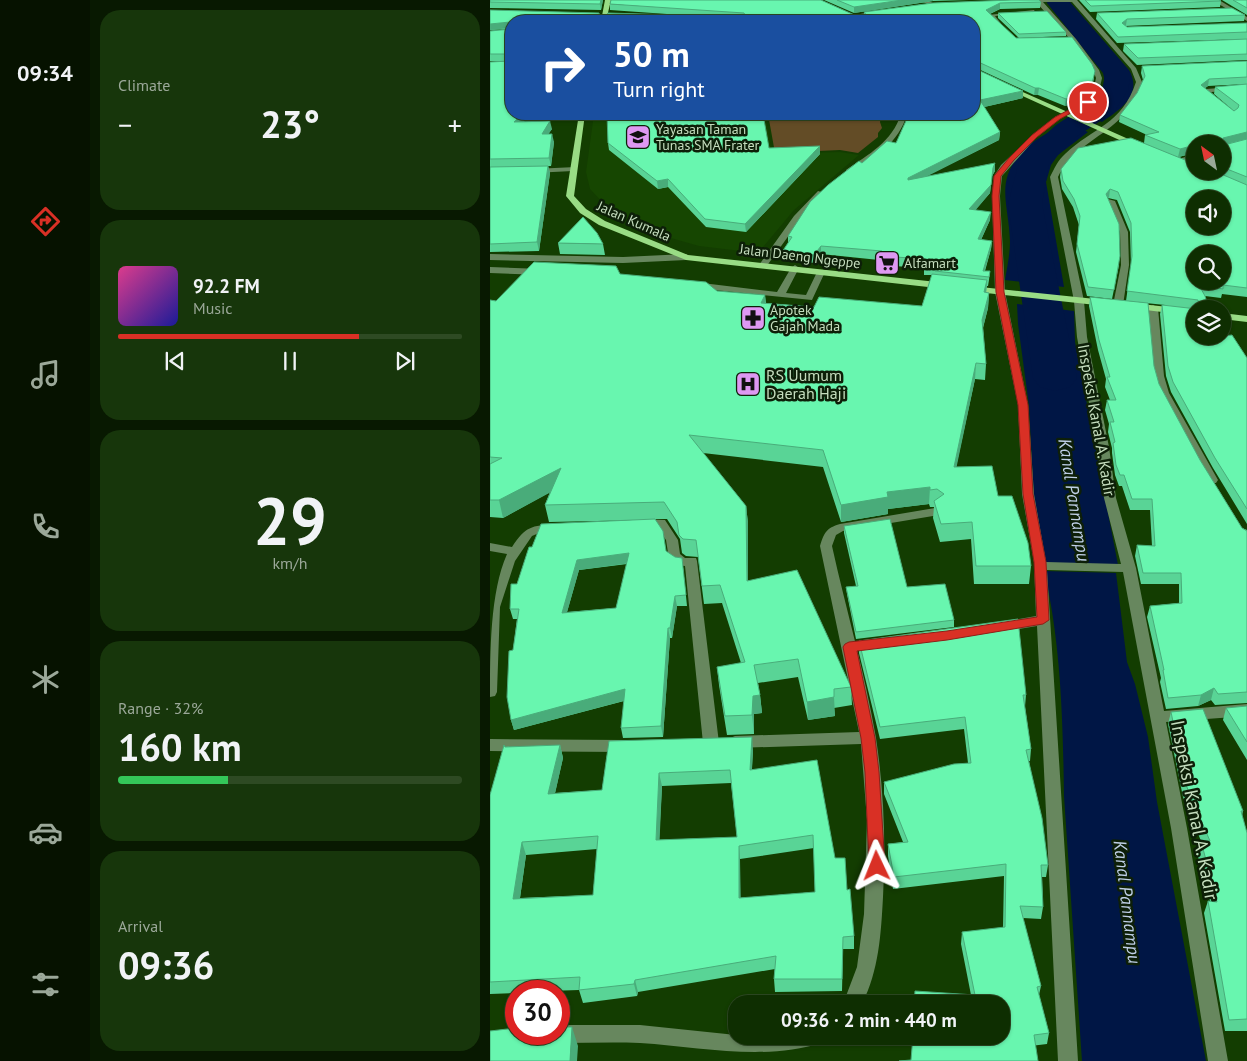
<!DOCTYPE html>
<html lang="en">
<head>
<meta charset="utf-8">
<style>
	body { margin:0; font-family:"PT Sans",sans-serif; background:#17360b; color:#f1f3f6; height:100vh; display:flex; flex-direction:column; font-size:19px; white-space:nowrap }
	* { box-sizing:border-box; margin:0 }
	p { font-size:16px; color:#9ba899 }
	.icon { flex:none; width:28px; height:28px; fill:none; stroke:currentColor; stroke-width:2; stroke-linecap:round; stroke-linejoin:round }
	.map { position:relative; flex:1; overflow:hidden }
	.details { display:flex; flex-direction:column; gap:10px; padding:10px; background:#081901; width:400px }
	.details>* { flex:none }
	.banner { position:absolute; left:15px; top:15px; width:475px; height:105px; border-radius:20px; box-shadow:0 1px 4px #0004,0 0 0 1px #2e4a23; background:#1a4fa0; color:#fff; overflow:hidden }
	.needle { width:32px; rotate:327deg }
	.fabs { position:absolute; left:696px; top:135px; display:grid; gap:10px }
	.fabs a { display:grid; place-items:center; width:45px; height:45px; border-radius:50%; background:#0e2e01; box-shadow:0 1px 4px #0004,0 0 0 1px #2e4a23; font-size:25px }
	.speed { position:absolute; left:15px; top:980px; display:flex; gap:10px; font-size:25px; font-weight:700; text-align:center }
	.speed>* { display:grid; place-content:center; width:65px; height:65px; border-radius:50%; background:#0e2e01; box-shadow:0 1px 4px #0004,0 0 0 1px #2e4a23; line-height:1 }
	.speed .limit { border:8px solid #d22; background:#fff; color:#111 }
	.pin { position:absolute; display:grid; place-items:center; width:42px; height:42px; color:#fff; margin:-21px; border:2px solid #fff; border-radius:50%; box-shadow:0 1px 5px #0007 }
	.me { position:absolute; width:55px; margin:-28px; rotate:358deg; stroke-linejoin:round; filter:drop-shadow(0 0 4px #0008) }
	.turn { display:flex; align-items:center; gap:18px; height:105px; padding:0 25px; font-size:22px }
	.turn .icon { width:65px; height:65px; stroke-width:2.5 }
	.turn b { display:block; font-size:35px; line-height:42px }
	.big { font-size:38px; font-weight:700; line-height:1.1 }
	.details .card { flex:1; display:flex; flex-direction:column; justify-content:center; gap:8px; min-width:0; padding:0 18px; border-radius:20px; background:#17360b }
	.details .dial { align-items:center; gap:0 }
	.dial b { font-size:65px; line-height:1 }
	.song { display:flex; align-items:center; gap:15px }
	.cover { width:60px; height:60px; border-radius:8px; background:linear-gradient(135deg,hsl(330 70% 55%),hsl(240 70% 35%)) }
	.played { height:5px; border-radius:2px; background:linear-gradient(90deg,#d93025 70%,#2e4a23 70%) }
	.keys { display:flex; justify-content:space-around; direction:ltr }
	.heat { display:flex; justify-content:space-between; align-items:center; font-size:28px; direction:ltr }
	.charge { height:8px; border-radius:4px; background:linear-gradient(90deg,#34c759 32%,#2e4a23 0) }
	.trip { position:absolute; left:238px; top:995px; width:282px; height:50px; border-radius:20px; background:#0e2e01; box-shadow:0 1px 4px #0004,0 0 0 1px #2e4a23; font-weight:700; line-height:50px; text-align:center }
	main { display:flex; flex:1; min-height:0 }
	.dock { display:flex; flex-direction:column; width:90px; justify-content:space-around; align-items:center; background:#061200; color:#9ba899 }
	.dock .icon { width:35px; height:35px }
	.dock .selected { color:#d93025 }
	.dock b { font-size:22px; color:#f1f3f6 }
	.map>svg:first-child { display:block }
	.built { fill:#164601 }
	.green { fill:#634c26 }
	.water { fill:#001645 }
	.lines { fill:none; stroke-linecap:round; stroke-linejoin:round }
	.river { fill:#001645; fill-rule:evenodd }
	.minor { fill:#67875e; fill-rule:evenodd }
	.major { fill:#99dc85; fill-rule:evenodd }
	.wall { fill:#59d496; fill-rule:evenodd }
	.shaded-wall { fill:#49ac7a }
	.building { fill:#68f6af; stroke:#49ac7a; fill-rule:evenodd }
	.route { fill:#d93025; stroke:#8d1f18 }
	.labels { text-anchor:middle; stroke-width:5; stroke-linejoin:round; paint-order:stroke }
	.far-poi-label { font-size:14px; fill:#c5ddbe; stroke:#0d1f08; text-anchor:start }
	.far-street-label { font-size:14px; fill:#c5ddbe; stroke:#0d1f08 }
	.poi-label { font-size:16px; fill:#c5ddbe; stroke:#0d1f08; text-anchor:start }
	.street-label { font-size:16px; fill:#c5ddbe; stroke:#0d1f08 }
	.water-label { font-size:18px; font-style:italic; fill:#bfcfe7; stroke:#0d1f08 }
	.near-street-label { font-size:19px; fill:#c5ddbe; stroke:#0d1f08 }
</style>
</head>
<body>
<main>
<nav class="dock">
<b>09:34</b>
<svg class="icon selected" aria-label="directions" viewBox="0 0 24 24"><path d="M12 3l9 9-9 9-9-9zM9 14v-3h6M13 9l2 2-2 2"/></svg>
<svg class="icon" aria-label="music" viewBox="0 0 24 24"><path d="M9 18V5l10-2v13"/><circle cx="6" cy="18" r="3"/><circle cx="16" cy="16" r="3"/></svg>
<svg class="icon" aria-label="phone" viewBox="0 0 24 24"><path d="M5 4h4l2 5-3 2q2 4 5 5l2-3 5 2v4C11 20 4 13 5 4z"/></svg>
<svg class="icon" aria-label="climate" viewBox="0 0 24 24"><path d="M12 3v18M4 7l16 10M4 17L20 7"/></svg>
<svg class="icon" aria-label="car" viewBox="0 0 24 24"><path d="M5 17H2v-5l4-1 3-4h7l3 4 3 1v5h-3M9 17h6M6 11h13"/><circle cx="7" cy="17" r="2"/><circle cx="17" cy="17" r="2"/></svg>
<svg class="icon" aria-label="filters" viewBox="0 0 24 24"><path d="M4 7h16M4 17h16"/><circle cx="9" cy="7" r="2"/><circle cx="15" cy="17" r="2"/></svg>
</nav>
<section class="details">
<div class="card"><p>Climate</p>
<div class="heat"><a>−</a><b class="big">23°</b><a>+</a></div>
</div>
<div class="card">
<div class="song"><i class="cover"></i><div><b>92.2 FM</b><p>Music</p></div></div>
<div class="played"></div>
<div class="keys"><svg class="icon" aria-label="previous" viewBox="0 0 24 24"><path d="M18 5L8 12l10 7zM5 5v14"/></svg><svg class="icon" aria-label="pause" viewBox="0 0 24 24"><path d="M8 5v14M16 5v14"/></svg><svg class="icon" aria-label="next" viewBox="0 0 24 24"><path d="M6 5l10 7-10 7zM19 5v14"/></svg></div>
</div>
<div class="card dial"><b>29</b><p>km/h</p></div>
<div class="card"><p>Range · 32%</p><b class="big">160 km</b><div class="charge"></div></div>
<div class="card"><p>Arrival</p><b class="big">09:36</b></div>
</section>
<div class="map">
<svg width="757" height="1061" viewBox="0 0 757 1061">
	<rect width="100%" height="100%" fill="#133d01"/>
	<path class="built" d="M104,114H275L282,154L350,152L369,155L304,210L268,253L209,246L167,234L123,213L100,189L96,172Z"/>
	<path class="green" d="M278,114H392L390,122L392,128L388,133V137L368,153L350,150L285,153Z"/>
	<path class="water" d="M580,2L639,70C653,95 631,109 612,122L587,112C602,104 619,92 613,73L557,3Z
		M574,121L598,132L568,155L561,165L556,182L574,287L515,280C517,268 520,254 520,242C519,202 503,180 536,148C547,137 563,132 574,121Z
		M527,304L584,311L585,342L628,565L552,563L544,500L539,406L528,324Z
		M554,571L626,573L637,662L645,684L658,737L667,802L716,1061H592L574,796C573,722 571,642 554,571Z"/>
	<g class="lines">
		<path class="river" d="M555,0H577L641,74L638,90L624,112L586,137L559,164L552,204L587,378L580,387L565,391L550,387L543,378L518,204L529,162L533,155L566,125L604,100L612,90L615,75Z"/>
		<path class="minor" d="M428,0H436L443,3L440,5Z
			M544,0H587L646,68L652,82C636,135 589,135 568,177L594,301L597,337L619,447L626,498L646,568L674,711L757,704V716L676,722L697,828L738,1061H718L681,828L633,572L557,570L588,1061H568L547,626L511,632L506,630L504,627L506,624L511,622L546,616L544,562L532,494L528,405L505,292L502,196L504,176L511,165L543,135L565,117L596,101L603,92L606,78L603,70L582,41ZM582,2L641,69L646,82C632,125 603,127 575,154C568,160 564,169 560,177L584,301L587,337L607,447L614,498L631,564L556,562L544,494L538,405L515,292L510,196L512,176L547,137L569,119L600,103L609,92L612,78L609,70L586,39L553,2Z
			M722,0H729L757,17V21Z
			M392,10L394,13L362,18L359,16Z
			M544,10L546,13L505,16L513,26L510,28L498,15Z
			M757,86V90L721,92L729,100L726,102L713,91L716,89Z
			M411,114H417C409,143 385,157 362,174H356V170C379,154 402,142 411,114Z
			M705,154V158L686,163L682,161Z
			M86,167V171H83L43,173L39,171L43,169Z
			M328,191L335,193L310,220L276,267H270L269,265L304,216Z
			M618,199L625,201L638,232L639,265L633,305L628,308L623,305L631,265L630,232L617,201Z
			M0,254L133,257L196,254L200,257L196,260L133,263L0,260Z
			M305,265L309,268L296,293L316,295L328,270H334L335,272L322,300L204,288L199,285L204,282L287,292L301,268Z
			M0,267L52,269L56,272L52,275L0,273Z
			M663,305L668,308L674,376L679,393L728,480L726,483H718L716,480L669,393L664,376L658,308Z
			M445,508L451,512L449,515L353,531L346,535L342,546C356,610 375,673 386,738C394,791 396,844 393,897C391,934 389,970 372,1004H353L367,967L374,914L377,820L371,744L245,748L240,746L237,742L240,738L245,736L369,732L330,546C334,533 336,528 350,524Z
			M150,519L175,520L188,540L190,554L195,558H206L207,561L229,743L226,747L221,749L216,747L213,743L195,566L187,565L179,559L176,540L167,527L146,526L144,523L146,520Z
			M65,524L69,525L71,528L69,531L49,533L42,536L25,561L10,607L7,692L5,696L0,697C0,653 0,592 17,554L0,551V543L22,547C36,526 41,526 65,524Z
			M0,739L136,740L141,742L144,746L141,750L136,752L0,751Z
			M69,1025H150L246,1035V1036H335L332,1043C273,1061 211,1047 150,1043C123,1042 96,1043 69,1043L62,1041L59,1034H69Z"/>
		<path class="major" d="M115,0H121L116,21H111Z
			M515,86H519L654,146L647,148L515,88Z
			M89,114H95L84,196L96,209L115,221L198,255L456,283L461,286L456,289L196,260L109,225L90,213L76,196Z
			M481,286L615,300L620,303L615,306L478,291L476,289Z
			M642,303L705,310V316L639,308L637,306Z
			M732,313L757,316V322L732,319Z"/>
	</g>
	<path class="wall" d="M0,0H113L111,10L0,8Z
		M334,0H479L443,1L364,13Z
		M589,0H729L731,1L730,7L600,12Z
		M732,0H757V15Z
		M551,2L550,8L510,9L500,14L526,38L604,78L601,91L595,100L575,106L548,95H544L484,67V21H21V29L0,30V10L110,17L191,15L120,10V4L369,17L374,16V12L443,3Z
		M508,13L576,32V36L529,38L508,18Z
		M607,13L755,15L754,21L635,26L637,27L757,23V39L627,43L606,19Z
		M21,29V114H43L33,122L62,129L58,134L64,142L61,166H58L60,173L49,251L0,252V62L20,61H0V31Z
		M757,39V60L647,65L633,51L634,44Z
		M757,61V84L718,86L715,88L744,111L724,94L725,87L757,84V297L732,294L731,298L715,296L705,336L757,358V524L723,468L681,392L676,376L670,314L672,305H675L636,301L641,265L640,232L627,200L618,198L629,265L622,299L597,296L586,252L589,225L583,207L572,189L570,177L571,169L654,143L655,135H657L629,122L630,115L647,93L653,80L651,73L652,66ZM705,144H732V171H705ZM700,154L699,161L689,157Z
		M484,68L533,98L494,107L510,132L509,140L436,176L505,171L502,176L500,193L485,210L500,220L491,240L502,241L501,249L495,271H500L499,280L498,286H497L496,292L499,293L498,308L493,328L496,364L495,380L485,379L466,467L508,496L541,566L539,584H484L481,539L450,542L443,518L444,507H440L439,504L398,509V514L351,522L333,467L213,453L256,506L258,523V580L361,687L362,705L344,708L345,716L318,720L308,677L268,683L270,695L272,713L264,714V734L237,735L229,685L227,667L251,663L232,603L214,604L208,557L196,556L192,553L190,539L177,519H165L176,551L185,557L192,558L197,606H187L182,638H180L173,737L133,738L131,728L134,701L24,730L21,720L23,650L27,619H23L20,609L27,584L42,547L156,520L59,522L55,505L60,492L13,518L0,517V300L6,301L130,274L227,291L275,295L276,303L324,307L432,306L442,275H434V268L389,265V260L331,254L325,263L293,260L292,252L298,243V236L372,163L406,143ZM137,564L126,608L77,612L89,570Z
		M118,143L279,148L330,154L256,232L216,227L178,187L168,189L119,150Z
		M68,243L113,244L115,255L70,254Z
		M600,297L664,366L669,384L710,460L752,528L757,530V703L725,705L721,700L708,706L676,709L670,682L671,678L657,617L660,606L689,603V584H651L645,556L647,545L662,546L660,510H640L632,486H629L625,475L622,453V448L618,432L619,424L615,410L617,400H620L615,387L616,379L608,350L599,306Z
		M354,526L417,587L464,620V627L366,639L357,594L356,587L366,586L354,533Z
		M369,641L536,695L535,707L541,749L540,761H539L558,865L556,877H552L553,907L551,919L533,918L551,986L549,995L559,1033L557,1044L421,1060L481,995L471,944L472,932L513,928L514,876L403,889L398,856V844L413,842L394,794V782L478,763L474,729L390,739L369,653Z
		M757,706V760L733,720L736,708Z
		M681,712L753,811L752,816L757,833V1031H735L714,913L718,901H720L707,853L711,841L693,797L678,724Z
		M119,741L263,750L262,769L345,858L357,890L364,936V949H353L352,991L285,992L284,979L285,969L148,992L147,996L93,1003L89,990L58,991H26V993L0,994V795L15,747L70,745L73,758L65,793L112,790ZM241,783L247,837L169,840L172,786ZM324,848L325,892L250,898V859ZM107,849L103,895L30,898L36,855Z"/>
	<path class="shaded-wall" d="M111,0H113L111,10L110,4Z
		M412,0H443V1L364,13V7Z
		M510,3V9L495,16L496,10Z
		M637,19L636,25L631,30L632,23Z
		M20,22L21,28L0,30V24Z
		M605,71L601,91L595,100L575,106L576,99Z
		M719,79L718,86L710,92L711,85Z
		M545,88H549L548,95H544Z
		M533,91V98L490,108V100Z
		M33,114H43L25,130L24,122Z
		M60,121L62,129L53,142L52,134Z
		M510,132L509,140L418,186V178Z
		M757,132V139L732,145V144L733,138Z
		M62,134L64,142L61,166L59,158Z
		M705,145V153L688,157L690,149Z
		M330,146V154L256,232L255,224Z
		M505,163V171L502,176L500,193L479,218V209Z
		M58,166L60,173L49,251L47,242Z
		M178,179V187L168,189L167,181Z
		M620,189L619,197L615,202L616,194Z
		M501,212L500,220L487,248L488,239Z
		M502,241L501,249L493,276V271Z
		M331,246V254L325,263L324,255Z
		M497,280L496,295L494,292Z
		M499,293L498,308L491,335L492,320Z
		M275,295L276,310L271,303Z
		M486,363L485,379L463,484L464,467Z
		M71,468L74,485L13,518L9,500Z
		M440,487L439,504L398,509V514L351,522V505L397,492Z
		M256,506L258,523V599L257,581Z
		M139,553L141,563L89,570L74,623L72,613L87,560Z
		M185,596L187,606L182,638L180,628Z
		M178,628L180,638L173,737L171,726Z
		M724,688L721,700L708,706L711,695Z
		M135,689L137,700L24,730L21,720Z
		M270,695L272,713L264,714V734L262,715L263,696Z
		M344,697L345,716L318,720L317,702Z
		M262,737L263,750L261,782L260,770Z
		M70,745L73,758L62,807L58,794Z
		M169,773L172,786L169,853L166,840Z
		M32,842L36,855L28,912L23,899Z
		M249,846L250,859L251,911L249,898Z
		M145,980L148,992L147,996L144,984Z
		M82,1027L88,1046L87,1061H80Z"/>
	<path class="building" d="M0,0H111L110,4L0,2Z
		M121,0H331L369,17L377,16L374,12L443,3L521,0H549L551,2L510,3L496,10L526,38L582,37L602,64L605,71L602,84L596,92L576,99L549,88H545L484,60V64V21H21V23L20,22L0,24V10L109,13L110,17L116,16L118,13L254,17L255,15L254,13L120,4Z
		M347,0H412L364,7Z
		M595,0H729L731,1L601,6Z
		M743,0H757V8Z
		M742,8L755,15L637,19L632,23L637,27L757,23V32L628,37L607,13Z
		M557,11L576,32L529,34L508,13Z
		M21,29V114H33L24,122L60,121L52,134H62L59,158L0,159V62L20,61L21,54H0V31Z
		M757,39V54L648,58L634,44Z
		M757,61V77L719,79L711,85L744,111L748,108L749,105L725,87L757,84V132L733,138L732,144H705V145L690,149L655,135L669,132L630,115L647,93L655,76L652,66Z
		M484,68L533,91L490,100L510,132L418,178V180L505,163L503,168L501,185L479,209L501,212L488,239L502,241L493,271H500L499,277L445,271L446,267L434,266L437,259L389,256L392,251L331,246L324,255L292,252L302,237L298,236L320,202L338,185L369,161L372,163L397,141L406,143L419,114H484Z
		M117,114H273L279,148L330,146L255,224L215,219L178,179L167,181L118,143Z
		M641,138L705,164V171H724L757,185V288L733,285V289L709,285L715,296L719,309H705V336H732L742,335L757,358V509L725,458L683,382L678,366L672,305L707,309L709,307L708,300L637,291L642,256L641,223L628,192L620,189L616,194L629,224L630,256L624,290L598,287L587,244L590,216L584,199L573,181L571,169L588,148ZM705,199H732V226H705ZM705,254H732V281H705Z
		M757,139V177L732,167V144L734,145Z
		M705,152V156L700,154Z
		M58,166L47,242L0,244V167Z
		M93,217L107,233L113,244L68,243Z
		M44,262L126,266L130,274L216,282L227,291L275,295L271,303L324,307L329,297L432,306L442,274L497,280L494,292L499,293L492,320L496,364L486,363L464,467L502,466L508,496H522L538,543L541,566H486L482,522L451,524L444,501L454,494L447,489L440,490V487L397,492L398,497L351,505L333,450L199,435L256,506L257,581L307,570L361,687L344,689V697L317,702L308,659L264,665L270,695L263,696L262,715L235,716L227,667L255,662L230,585L212,586L206,540L193,539L189,535L187,522L174,502L55,505L71,468L9,500H0V464L12,458L0,457V300L6,301Z
		M600,297L658,303L664,366L669,384L710,460L752,528L757,531V692L728,694L724,688L711,695L678,698L673,670H674L660,606L692,603L691,573H653L647,545L665,546L662,499H642L634,475H630L626,465L623,443L625,442L620,422H624L617,400H626L617,377H620L609,340Z
		M165,519L173,531L176,551L185,557L192,558L196,595L185,596L180,628H178L171,726L131,728L135,689L21,720L17,697L19,651L23,650L29,609H20L21,584H27L39,547H42L51,524ZM139,553L126,608L72,613L87,560Z
		M400,519L417,587L455,584L464,620L366,632L356,587L368,586L354,526Z
		M528,619L536,695H533L541,749L536,750L552,818L558,865H551L553,907L530,906L551,986L547,987L559,1033L544,1035L548,1061H409L421,1060L423,1036H511V1004H424L425,991L485,995L472,932L515,927L516,864L404,877L398,844L418,842L394,782L464,764L481,763L475,717L390,727L369,641Z
		M757,706V742L736,708Z
		M713,709L753,811H751L757,833V1019L739,1020L718,901L727,902L711,841H720L696,785L681,712Z
		M262,737L260,770L327,760L345,858H355L357,890L360,889L364,936L353,937L352,979H284L286,956L145,980L144,984L89,990L90,977L0,982V795L14,745L15,747L70,745L58,794L112,790L119,741ZM240,770L247,837L166,840L169,773ZM323,835L325,892L249,898V846ZM108,836L103,895L23,899L32,842Z
		M69,1027H82L80,1061H0V1031L26,1028V1034H69Z"/>
	<path class="route" d="M596,101L601,102L570,119L547,137L524,160L511,176L509,196L514,292L538,405L543,494L556,562L559,620L553,624L457,640L367,651L385,738L389,772L395,866L392,870L387,872L381,870L379,866L375,772L371,738L353,647L355,644L359,642L457,631L547,617L544,562L533,494L528,405L506,292L502,196L504,176L519,158L542,135L565,117Z"/>
	<defs>
		<symbol id="school-square" viewBox="-11 -11 22 22"><rect x="-9" y="-9" width="18" height="18" rx="4" fill="#de98f2" stroke="#0d1f08"/><path d="M0-5L7-2L0 1L-7-2ZM-4 1L0 2.5L4 1V4Q0 6-4 4Z" fill="#111"/></symbol>
		<symbol id="supermarket-square" viewBox="-11 -11 22 22"><rect x="-9" y="-9" width="18" height="18" rx="4" fill="#de98f2" stroke="#0d1f08"/><path d="M-6-5.5h2.5l.6 2H6L4.5 2H-2.5L-4.4-4H-6ZM-1.5 3.2a1.3 1.3 0 1 0 .1 0ZM3 3.2a1.3 1.3 0 1 0 .1 0Z" fill="#111"/></symbol>
		<symbol id="pharmacy-square" viewBox="-11 -11 22 22"><rect x="-9" y="-9" width="18" height="18" rx="4" fill="#de98f2" stroke="#0d1f08"/><path d="M-2-6h4v4h4v4h-4v4h-4v-4h-4v-4h4Z" fill="#111"/></symbol>
		<symbol id="hospital-square" viewBox="-11 -11 22 22"><rect x="-9" y="-9" width="18" height="18" rx="4" fill="#de98f2" stroke="#0d1f08"/><path d="M-5-5h3v3.5h4V-5h3V5h-3V1.5h-4V5h-3Z" fill="#111"/></symbol>
	</defs>
	<g fill-rule="evenodd">
		<use href="#school-square" x="134" y="123" width="28" height="28"/>
		<use href="#supermarket-square" x="383" y="249" width="28" height="28"/>
		<use href="#pharmacy-square" x="249" y="304" width="28" height="28"/>
		<use href="#hospital-square" x="244" y="370" width="28" height="28"/>
	</g>
	<g class="labels">
		<g class="far-poi-label">
			<text x="166" y="134">Yayasan Taman<tspan x="166" dy="16">Tunas SMA Frater</tspan></text>
			<text x="414" y="268">Alfamart</text>
			<text x="280" y="315">Apotek<tspan x="280" dy="16">Gajah Mada</tspan></text>
		</g>
		<g class="far-street-label">
			<text transform="translate(144 221) rotate(24)" y="5">Jalan Kumala</text>
			<text transform="translate(310 256) rotate(7)" y="5">Jalan Daeng Ngeppe</text>
		</g>
		<g class="poi-label">
			<text x="276" y="381">RS Uumum<tspan x="276" dy="18">Daerah Haji</tspan></text>
		</g>
		<g class="street-label">
			<text transform="translate(607 420) rotate(80)" y="6">Inspeksi Kanal A. Kadir</text>
		</g>
		<g class="water-label">
			<text transform="translate(584 500) rotate(81)" y="6">Kanal Pannampu</text>
			<text transform="translate(637 902) rotate(83)" y="6">Kanal Pannampu</text>
		</g>
		<g class="near-street-label">
			<text transform="translate(705 810) rotate(79)" y="7">Inspeksi Kanal A. Kadir</text>
		</g>
	</g>
</svg>
<div class="fabs">
<a><svg class="needle" viewBox="-14 -14 28 28"><path d="M0-13l5 13h-10z" fill="#e53935"/><path d="M0 13l5-13h-10z" fill="#9ba899"/></svg></a>
<a><svg class="icon" aria-label="sound" viewBox="0 0 24 24"><path d="M4 9h4l5-4v14l-5-4H4zM17 9q2 3 0 6"/></svg></a>
<a><svg class="icon" aria-label="search" viewBox="0 0 24 24"><circle cx="10" cy="10" r="6"/><path d="M15 15l6 6"/></svg></a>
<a><svg class="icon" aria-label="layers" viewBox="0 0 24 24"><path d="M12 4l9 5-9 5-9-5zM3 14l9 5 9-5"/></svg></a>
</div>
<div class="speed"><div class="limit">30</div></div>
<div class="pin" style="left:598px;top:102px;background:#d93025"><svg class="icon" aria-label="arrive" viewBox="0 0 24 24"><path d="M6 21V4h12l-3 4 3 4H6"/></svg></div>
<svg class="me" style="left:387px;top:866px" viewBox="-20 -20 40 40"><path d="M0-17L14 15 0 8-14 15z" fill="#d93025" stroke="#fff" stroke-width="4"/></svg>
<div class="trip">09:36 · 2 min · 440 m</div>
<div class="banner">
<div class="turn"><svg class="icon" aria-label="right" viewBox="0 0 24 24"><path d="M7 20v-9h11M14 6l5 5-5 5"/></svg><div><b>50 m</b>Turn right</div></div>
</div>
</div>
</main>
</body>
</html>
